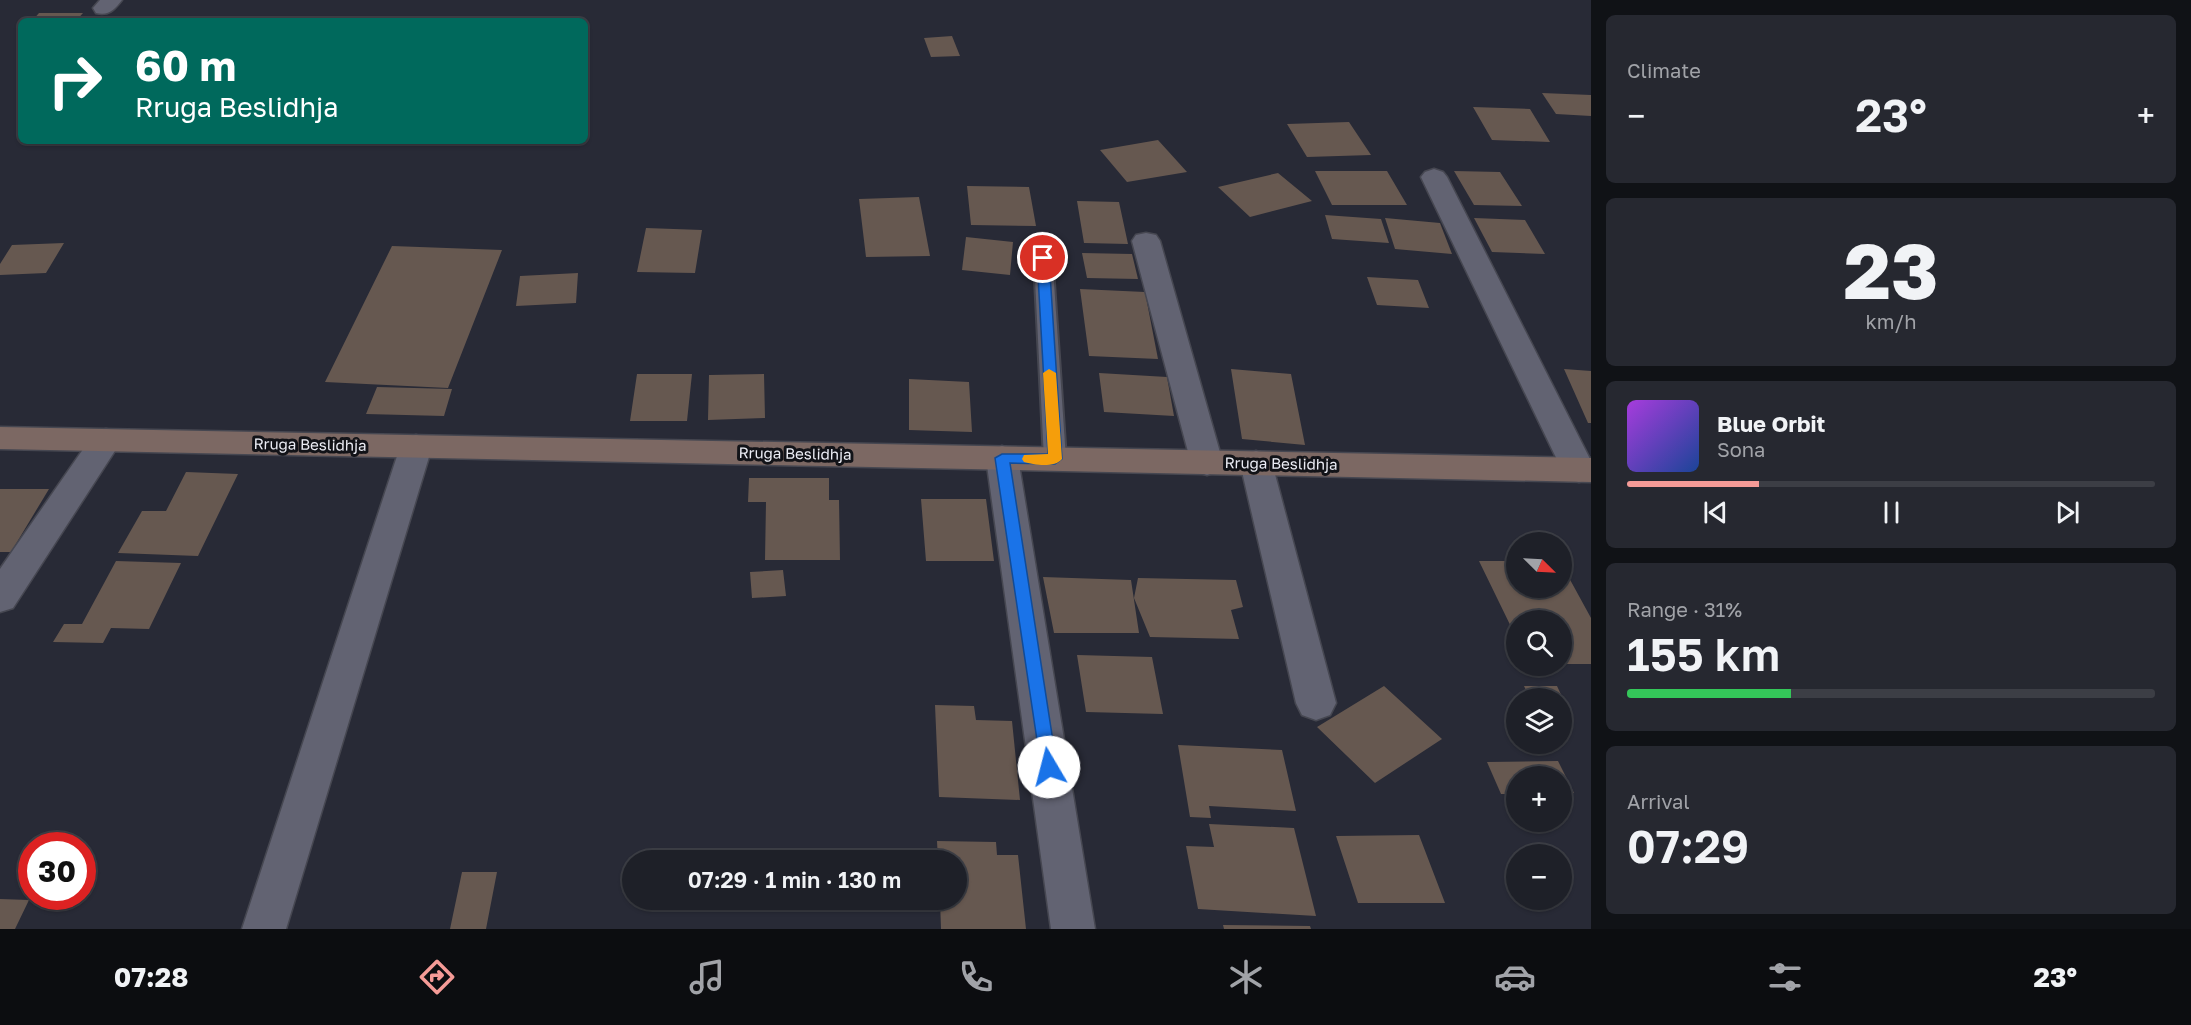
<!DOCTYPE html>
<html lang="en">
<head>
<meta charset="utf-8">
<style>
	body { margin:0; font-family:"Golos Text",sans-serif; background:#262830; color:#f1f3f6; height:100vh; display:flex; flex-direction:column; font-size:22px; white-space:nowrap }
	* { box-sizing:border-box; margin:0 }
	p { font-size:20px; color:#a1a3a8 }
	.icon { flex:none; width:33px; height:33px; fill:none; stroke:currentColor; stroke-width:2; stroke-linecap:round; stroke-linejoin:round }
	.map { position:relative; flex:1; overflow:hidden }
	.drawer { display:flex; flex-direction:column; gap:15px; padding:15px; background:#101216; width:600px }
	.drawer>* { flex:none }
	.guide { position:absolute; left:18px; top:18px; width:570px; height:126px; border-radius:9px; box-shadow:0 2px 4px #0004,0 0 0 2px #3c3e45; background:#00695c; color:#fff; overflow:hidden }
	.needle { width:39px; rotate:114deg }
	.fabs { position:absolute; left:1506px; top:532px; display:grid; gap:12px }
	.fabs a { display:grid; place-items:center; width:66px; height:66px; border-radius:50%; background:#1e2028; box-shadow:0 2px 4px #0004,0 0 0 2px #3c3e45; font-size:30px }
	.speed { position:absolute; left:18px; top:832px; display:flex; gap:12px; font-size:30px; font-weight:700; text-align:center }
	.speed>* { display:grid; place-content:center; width:78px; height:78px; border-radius:50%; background:#1e2028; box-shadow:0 2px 4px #0004,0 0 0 2px #3c3e45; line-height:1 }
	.speed .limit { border:9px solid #d22; background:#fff; color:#111 }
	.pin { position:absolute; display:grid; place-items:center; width:51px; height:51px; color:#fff; margin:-26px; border:3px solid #fff; border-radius:50%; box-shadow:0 2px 6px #0007 }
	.me { position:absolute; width:66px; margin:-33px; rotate:352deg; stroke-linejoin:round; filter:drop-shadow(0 0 4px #0008) }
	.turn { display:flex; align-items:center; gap:21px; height:126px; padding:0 18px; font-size:27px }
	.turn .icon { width:78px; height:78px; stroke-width:2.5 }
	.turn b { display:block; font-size:42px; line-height:51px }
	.big { font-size:45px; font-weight:600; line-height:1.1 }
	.drawer .widget { flex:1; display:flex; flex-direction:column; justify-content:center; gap:9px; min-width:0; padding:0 21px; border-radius:9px; background:#262830 }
	.drawer .dial { align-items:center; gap:0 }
	.dial b { font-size:78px; line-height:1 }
	.song { display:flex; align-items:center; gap:18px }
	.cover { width:72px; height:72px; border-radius:9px; background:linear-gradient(135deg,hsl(280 70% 55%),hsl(220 70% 35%)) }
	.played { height:6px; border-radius:3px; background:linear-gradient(90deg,#f59b97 25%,#3c3e45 25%) }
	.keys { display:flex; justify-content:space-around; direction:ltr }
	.heat { display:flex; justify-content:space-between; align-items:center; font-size:33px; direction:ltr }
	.charge { height:9px; border-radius:4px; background:linear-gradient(90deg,#34c759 31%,#3c3e45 0) }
	.trip { position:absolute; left:622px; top:850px; width:345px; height:60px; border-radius:30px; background:#1e2028; box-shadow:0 2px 4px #0004,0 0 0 2px #3c3e45; font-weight:600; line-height:60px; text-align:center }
	.menu { display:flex; height:96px; justify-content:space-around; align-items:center; background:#0c0d10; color:#a1a3a8 }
	.menu .icon { width:42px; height:42px }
	.menu .selected { color:#f59b97 }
	.menu b { font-size:27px; color:#f1f3f6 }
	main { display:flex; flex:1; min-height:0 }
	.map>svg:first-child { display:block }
	.building { fill:#665850 }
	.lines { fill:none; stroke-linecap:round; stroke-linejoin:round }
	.lane-casing { stroke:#464751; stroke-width:4 }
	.street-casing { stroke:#464751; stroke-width:3 }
	.secondary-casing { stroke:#464751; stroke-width:3 }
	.lane { fill:#626372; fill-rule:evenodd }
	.street { fill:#626372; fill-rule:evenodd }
	.secondary { fill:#7c6863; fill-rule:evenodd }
	.route { fill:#1a73e8; stroke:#114b97; stroke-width:1.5 }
	.slow { fill:#f59e0b }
	.labels { text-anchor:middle; stroke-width:6; stroke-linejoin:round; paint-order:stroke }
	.street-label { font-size:15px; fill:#ecedf5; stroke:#121318 }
</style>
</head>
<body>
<main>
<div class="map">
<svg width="1591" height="929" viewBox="0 0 1591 929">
	<rect width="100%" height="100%" fill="#282a36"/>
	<path class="building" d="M39,13H83L76,21H32Z
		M952,36L960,56L931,57L924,38Z
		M1542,93L1591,95V116L1556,114Z
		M1473,107L1530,109L1550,142L1492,140Z
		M1349,122L1371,155L1307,157L1287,124Z
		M1158,140L1187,172L1127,182L1100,150Z
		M1315,171H1387L1407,205H1332Z
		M1454,171L1500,172L1522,206L1474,205Z
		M1278,173L1312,201L1250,217L1218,187Z
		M967,186L1029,187L1036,226L971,225Z
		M919,197L930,256L866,257L859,199Z
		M1077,201L1119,202L1128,244L1084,243Z
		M1325,215L1381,219L1389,243L1332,239Z
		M1385,218L1440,223L1452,254L1395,249Z
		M1474,218L1525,220L1545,254L1492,252Z
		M646,228L702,230L695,273L637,272Z
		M966,237L1013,242L1010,275L962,270Z
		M64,243L46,273L0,275V264L12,245Z
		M392,246L502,250L448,388L325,382Z
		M1082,253L1132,254L1138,279L1087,278Z
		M578,273L576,303L516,306L520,276Z
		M1367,277L1418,280L1429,308L1377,305Z
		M1080,289L1145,292L1158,359L1089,356Z
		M1231,369L1291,374L1305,445L1242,439Z
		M1564,369L1591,371V423H1588Z
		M1099,373L1167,377L1174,416L1104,412Z
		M637,374H692L687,421H630Z
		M764,374L765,418L708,420L709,375Z
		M909,379L969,382L972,432L909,430Z
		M377,387L452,389L444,416L366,414Z
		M186,472L238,474L198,556L118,553L142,511H166Z
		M749,478H829V500H839L840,560H765L766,502H748Z
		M0,489H49L11,552H0Z
		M921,499H986L994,561H926Z
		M116,561L181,563L149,629L111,628L103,643L53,642L64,624H82Z
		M1479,561H1516V588H1562V565L1591,618V664H1562V621H1516V637Z
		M783,570L786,596L752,598L750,572Z
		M1043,577L1131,580L1139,633H1054Z
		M1138,578L1236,580L1243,607L1231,610L1239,639L1150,637L1134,598Z
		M1077,655L1152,657L1163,714L1086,712Z
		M1384,686L1442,739L1375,783L1317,727Z
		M1524,686H1557L1573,720L1562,719V699H1530Z
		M935,705L974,706L976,720L1012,721L1020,800L939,797Z
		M1178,745L1282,750L1296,811L1209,806L1211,818L1190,817Z
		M1558,761L1574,793H1562V777H1516V794H1501L1487,762Z
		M1209,824L1294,828L1316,916L1198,909L1186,846L1214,847Z
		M1419,835L1445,903H1358L1336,836Z
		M937,841L996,842L997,855H1018L1026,929H941L940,900H957V861H938Z
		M462,872H497L486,929H450Z
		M0,899L29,900L15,929H0Z
		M1223,925L1310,926L1311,929H1224Z"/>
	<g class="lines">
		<defs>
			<path id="lane" d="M1042,233L1049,235L1051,239L1066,459L1063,465L1055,467L1047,465L1044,459L1033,239L1035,235Z"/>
			<path id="street" d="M100,0H122C114,10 109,16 96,13L93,8Z
				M1434,169L1443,172L1447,177L1591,461V478L1579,482L1567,478L1562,470L1421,177L1425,172Z
				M1146,233L1156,235L1160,241L1223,463L1219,471L1207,475L1195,471L1191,463L1132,241L1136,235Z
				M106,429L117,432L122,440L13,608L0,612V569L95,432Z
				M416,435L428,439L432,447L286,929H242L400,447L404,439Z
				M1002,446L1014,450L1018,458L1095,929H1051L986,458L990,450Z
				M1256,451L1268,455L1272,463L1336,703L1330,715L1316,720L1302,715L1296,703L1240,463L1244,455Z"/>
			<path id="secondary" d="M0,427L1591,458V482L0,449Z"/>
		</defs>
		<use href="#lane" class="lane-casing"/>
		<use href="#street" class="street-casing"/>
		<use href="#secondary" class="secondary-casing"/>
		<use href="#lane" class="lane"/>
		<use href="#street" class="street"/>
		<use href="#secondary" class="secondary"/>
	</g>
	<path class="route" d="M1043,255L1049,258L1062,459L1055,464L1010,463L1057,767L1055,773L1049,775L1043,773L1041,767L995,458L1002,454H1048L1037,258Z"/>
	<path class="slow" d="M1049,369L1056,373L1062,459C1055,468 1034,465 1024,462L1022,459L1024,455L1048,454L1043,373Z"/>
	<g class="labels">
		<g class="street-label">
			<text transform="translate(310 445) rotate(1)" y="5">Rruga Beslidhja</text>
			<text transform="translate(795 454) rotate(1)" y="5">Rruga Beslidhja</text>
			<text transform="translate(1281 464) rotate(1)" y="5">Rruga Beslidhja</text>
		</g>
	</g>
</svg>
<div class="fabs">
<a><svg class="needle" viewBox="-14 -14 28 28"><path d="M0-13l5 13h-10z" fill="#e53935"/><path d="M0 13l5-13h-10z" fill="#a1a3a8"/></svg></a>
<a><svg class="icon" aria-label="search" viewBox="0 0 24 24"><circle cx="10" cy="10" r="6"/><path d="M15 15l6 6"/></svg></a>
<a><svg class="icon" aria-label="layers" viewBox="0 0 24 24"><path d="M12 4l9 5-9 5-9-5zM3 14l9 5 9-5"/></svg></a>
<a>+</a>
<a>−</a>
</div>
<div class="speed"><div class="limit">30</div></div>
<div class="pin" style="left:1043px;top:258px;background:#d93025"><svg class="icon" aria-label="arrive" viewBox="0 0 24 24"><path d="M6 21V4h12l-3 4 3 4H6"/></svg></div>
<svg class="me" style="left:1049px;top:767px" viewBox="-20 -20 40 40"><circle r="19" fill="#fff"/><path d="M0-13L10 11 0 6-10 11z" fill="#1a73e8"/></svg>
<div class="trip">07:29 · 1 min · 130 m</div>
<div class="guide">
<div class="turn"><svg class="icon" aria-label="right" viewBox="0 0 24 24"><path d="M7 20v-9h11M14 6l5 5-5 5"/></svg><div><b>60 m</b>Rruga Beslidhja</div></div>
</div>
</div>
<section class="drawer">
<div class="widget"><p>Climate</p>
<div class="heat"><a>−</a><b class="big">23°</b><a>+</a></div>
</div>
<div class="widget dial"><b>23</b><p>km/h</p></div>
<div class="widget">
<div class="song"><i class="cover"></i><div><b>Blue Orbit</b><p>Sona</p></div></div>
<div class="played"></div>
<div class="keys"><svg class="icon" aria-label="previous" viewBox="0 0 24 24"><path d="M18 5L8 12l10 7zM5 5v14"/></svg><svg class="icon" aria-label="pause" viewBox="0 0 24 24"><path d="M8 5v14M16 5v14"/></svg><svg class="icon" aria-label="next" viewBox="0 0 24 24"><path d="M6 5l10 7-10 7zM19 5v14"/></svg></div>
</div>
<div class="widget"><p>Range · 31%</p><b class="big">155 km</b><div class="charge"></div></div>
<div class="widget"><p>Arrival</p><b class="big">07:29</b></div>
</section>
</main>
<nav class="menu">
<b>07:28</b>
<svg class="icon selected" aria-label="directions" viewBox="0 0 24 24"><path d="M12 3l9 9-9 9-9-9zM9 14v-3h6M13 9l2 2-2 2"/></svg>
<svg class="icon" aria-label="music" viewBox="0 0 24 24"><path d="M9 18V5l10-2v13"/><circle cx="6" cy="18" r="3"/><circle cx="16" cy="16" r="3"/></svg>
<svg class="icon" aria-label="phone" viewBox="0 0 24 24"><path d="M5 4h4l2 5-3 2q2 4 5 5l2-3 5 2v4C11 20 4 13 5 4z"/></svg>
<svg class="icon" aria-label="climate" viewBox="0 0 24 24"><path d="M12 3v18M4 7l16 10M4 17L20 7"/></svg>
<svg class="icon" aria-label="car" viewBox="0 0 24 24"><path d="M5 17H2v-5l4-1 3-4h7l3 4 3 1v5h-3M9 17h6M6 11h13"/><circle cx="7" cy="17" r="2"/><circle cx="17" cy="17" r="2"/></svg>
<svg class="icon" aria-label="filters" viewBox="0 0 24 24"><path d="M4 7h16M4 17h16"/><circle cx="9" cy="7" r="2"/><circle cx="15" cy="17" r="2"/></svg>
<b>23°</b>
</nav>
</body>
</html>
